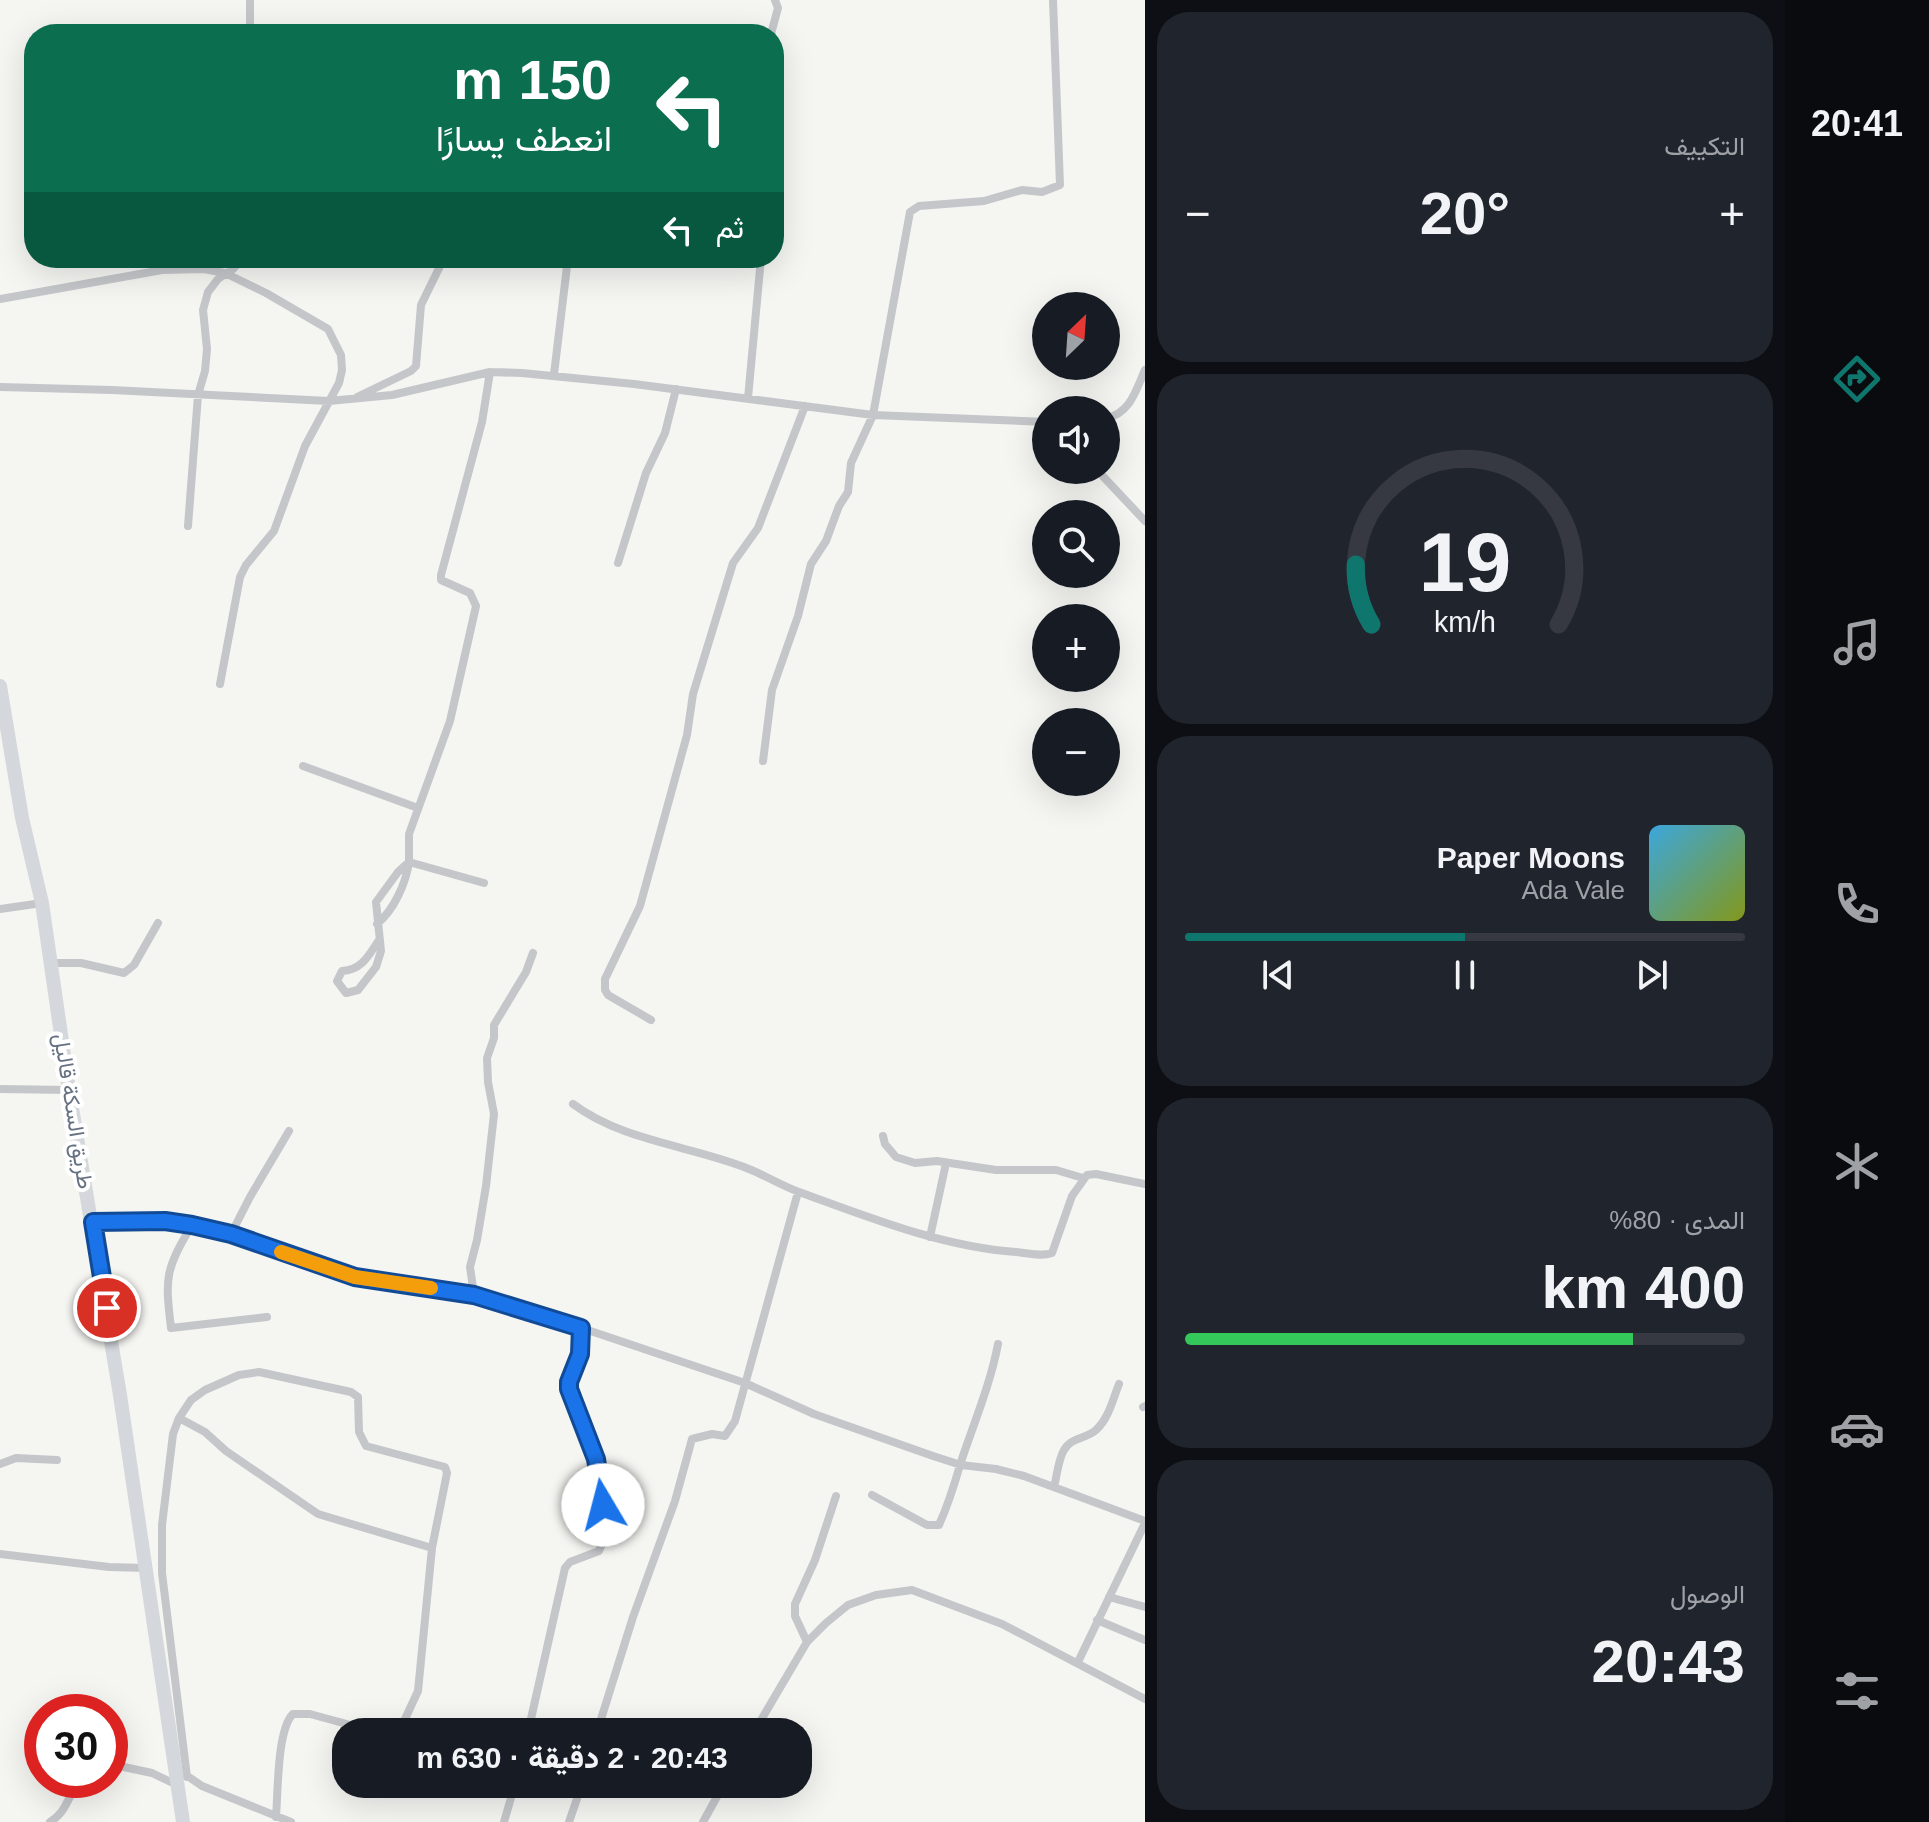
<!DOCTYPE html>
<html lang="ar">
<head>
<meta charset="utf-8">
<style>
	body { margin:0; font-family:Helvetica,Vazirmatn,sans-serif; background:#20242c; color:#f1f3f6; direction:rtl; height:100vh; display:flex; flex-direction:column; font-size:30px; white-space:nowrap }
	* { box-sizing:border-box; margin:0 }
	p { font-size:26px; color:#9ea1a6 }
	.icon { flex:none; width:44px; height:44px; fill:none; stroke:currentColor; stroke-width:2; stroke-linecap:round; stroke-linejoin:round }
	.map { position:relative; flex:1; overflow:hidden; direction:ltr }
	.details { display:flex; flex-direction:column; gap:12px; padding:12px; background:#0d0f14; width:640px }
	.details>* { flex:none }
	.banner { position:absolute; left:24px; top:24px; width:760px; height:244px; border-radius:32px; box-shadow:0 8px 32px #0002; direction:rtl; background:#0b6e4f; color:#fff; overflow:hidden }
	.needle { width:52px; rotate:25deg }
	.fabs { position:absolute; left:1032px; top:292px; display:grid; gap:16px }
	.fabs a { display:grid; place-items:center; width:88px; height:88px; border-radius:50%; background:#171b24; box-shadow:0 8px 32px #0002; font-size:40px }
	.speed { position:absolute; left:24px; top:1694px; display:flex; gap:16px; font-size:40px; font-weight:700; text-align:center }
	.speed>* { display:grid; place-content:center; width:104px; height:104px; border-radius:50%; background:#171b24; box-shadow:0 8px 32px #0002; line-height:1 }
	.speed .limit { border:12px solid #d22; background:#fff; color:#111 }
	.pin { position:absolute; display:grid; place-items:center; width:68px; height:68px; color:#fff; margin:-34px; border:4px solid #fff; border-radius:50%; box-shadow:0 2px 8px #0007 }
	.me { position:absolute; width:88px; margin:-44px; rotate:352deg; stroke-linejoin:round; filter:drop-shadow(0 0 6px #0008) }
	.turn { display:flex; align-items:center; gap:28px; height:168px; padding:0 40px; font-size:36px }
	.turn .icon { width:104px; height:104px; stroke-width:2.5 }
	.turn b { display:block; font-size:56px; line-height:68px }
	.then { display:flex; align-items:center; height:76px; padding:0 40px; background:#0003; gap:16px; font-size:30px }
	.big { font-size:60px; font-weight:800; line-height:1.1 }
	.details .tile { flex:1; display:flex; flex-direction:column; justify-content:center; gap:12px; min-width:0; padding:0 28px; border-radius:32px; background:#20242c }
	.details .dial { align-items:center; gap:0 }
	.dial svg { height:208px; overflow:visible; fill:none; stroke:#363941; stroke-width:7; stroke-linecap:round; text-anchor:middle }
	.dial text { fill:#f1f3f6; stroke:none }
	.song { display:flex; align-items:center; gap:24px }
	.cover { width:96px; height:96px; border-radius:12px; background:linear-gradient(135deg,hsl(200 70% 55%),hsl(70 70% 35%)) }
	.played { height:8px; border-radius:4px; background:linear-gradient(90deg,#0f766e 50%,#363941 50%) }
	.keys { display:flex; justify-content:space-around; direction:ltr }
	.heat { display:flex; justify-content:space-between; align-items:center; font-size:44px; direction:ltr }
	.charge { height:12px; border-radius:6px; background:linear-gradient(90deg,#34c759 80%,#363941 0) }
	.trip { position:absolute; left:332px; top:1718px; width:480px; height:80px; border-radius:32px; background:#171b24; box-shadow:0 8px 32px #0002; font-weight:800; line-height:80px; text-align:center; direction:rtl }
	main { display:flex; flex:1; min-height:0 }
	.dock { display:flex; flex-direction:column; width:144px; justify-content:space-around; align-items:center; background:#090b0e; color:#9ea1a6 }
	.dock .icon { width:56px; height:56px }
	.dock .current { color:#0f766e }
	.dock b { font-size:36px; color:#f1f3f6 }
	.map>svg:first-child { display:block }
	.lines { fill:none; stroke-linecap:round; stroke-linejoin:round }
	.minor { stroke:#c4c6ca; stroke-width:8 }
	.primary { stroke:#d4d8dc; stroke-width:14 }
	.route-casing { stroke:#114b97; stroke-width:20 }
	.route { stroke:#1a73e8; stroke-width:14 }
	.slow { stroke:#f59e0b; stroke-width:14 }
	.labels { text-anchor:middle; stroke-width:8; stroke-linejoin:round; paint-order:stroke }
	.street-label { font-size:22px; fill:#667181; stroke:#fff }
</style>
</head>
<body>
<main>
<nav class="dock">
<b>20:41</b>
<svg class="icon current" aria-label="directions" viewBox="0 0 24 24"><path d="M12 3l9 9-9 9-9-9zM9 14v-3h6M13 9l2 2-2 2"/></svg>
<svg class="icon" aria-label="music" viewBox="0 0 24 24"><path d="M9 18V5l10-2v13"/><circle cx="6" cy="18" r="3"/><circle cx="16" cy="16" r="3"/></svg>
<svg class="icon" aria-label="phone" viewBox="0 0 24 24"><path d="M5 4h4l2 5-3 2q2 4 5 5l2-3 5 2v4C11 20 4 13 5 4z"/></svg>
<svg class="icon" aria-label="climate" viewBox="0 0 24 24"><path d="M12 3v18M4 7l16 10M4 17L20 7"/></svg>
<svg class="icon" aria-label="car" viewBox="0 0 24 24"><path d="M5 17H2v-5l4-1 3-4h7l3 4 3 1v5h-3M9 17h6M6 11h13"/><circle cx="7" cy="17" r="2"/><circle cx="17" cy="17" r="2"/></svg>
<svg class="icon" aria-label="filters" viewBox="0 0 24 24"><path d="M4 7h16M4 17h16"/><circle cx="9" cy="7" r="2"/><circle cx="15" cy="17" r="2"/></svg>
</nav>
<section class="details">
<div class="tile"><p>التكييف</p>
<div class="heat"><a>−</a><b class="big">20°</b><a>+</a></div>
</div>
<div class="tile dial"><svg viewBox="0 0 100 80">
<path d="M14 69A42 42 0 1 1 86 69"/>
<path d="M14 69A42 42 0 0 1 8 46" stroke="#0f766e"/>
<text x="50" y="56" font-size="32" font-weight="700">19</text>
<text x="50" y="72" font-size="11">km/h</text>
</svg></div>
<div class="tile">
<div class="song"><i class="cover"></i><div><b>Paper Moons</b><p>Ada Vale</p></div></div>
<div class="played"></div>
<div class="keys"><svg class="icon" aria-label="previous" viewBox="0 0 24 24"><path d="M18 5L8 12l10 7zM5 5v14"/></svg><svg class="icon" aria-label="pause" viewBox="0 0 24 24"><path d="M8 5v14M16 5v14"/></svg><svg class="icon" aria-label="next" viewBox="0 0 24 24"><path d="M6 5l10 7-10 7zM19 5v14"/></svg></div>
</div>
<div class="tile"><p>المدى · 80%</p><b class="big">400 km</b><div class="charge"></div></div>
<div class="tile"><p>الوصول</p><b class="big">20:43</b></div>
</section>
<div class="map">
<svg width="1145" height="1822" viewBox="0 0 1145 1822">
	<rect width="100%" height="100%" fill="#f5f5f2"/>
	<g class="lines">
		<path class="minor" d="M250,34V0
			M771,34L778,8L775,0
			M0,299L162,270L204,269L225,273L266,293L328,329L341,355L342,370L339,383L305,446L274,531L246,565L240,577L220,684
			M554,374L568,258
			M0,387L112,390L329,401L392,395L490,372L522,373L634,384L873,415L1046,422
			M357,397L411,371L416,366L421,305L444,258
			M748,398L761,258
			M1106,418C1130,414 1136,390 1145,370
			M1097,470L1145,521
			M188,526L198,395L205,371L207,349L203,310L208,292L218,279L233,269L243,258
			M618,563L646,473L665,433L676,389
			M763,761L772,690L798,616L811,564L826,541L839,506L848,492L851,463L873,415L910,212L919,206L984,201L1022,190L1042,192L1060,185L1053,0
			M303,766L418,808
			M0,909L42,903
			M377,924C394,910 406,883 409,862L484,883
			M379,940C369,955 362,970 342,971L337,981L346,993L358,990L376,967L381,951L376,902L398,872L409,862V834L450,721L476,606L470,593L441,580V575L482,422L490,372
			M52,963H81L124,973L134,965L158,923
			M651,1020L608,995L605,990V979L640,906L687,735L693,694L733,563L758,528L805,406
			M0,1089L69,1090
			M573,1104C623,1141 687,1145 744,1167C763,1174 780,1185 799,1192C868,1217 942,1247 1016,1252C1028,1253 1041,1257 1052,1253L1072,1196L1087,1175L1096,1174L1145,1184
			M883,1136L885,1144L896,1157L915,1163L937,1161L996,1170H1056L1083,1178
			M93,1222L165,1221L192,1225L231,1234L355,1277L474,1295L546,1316L745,1383L814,1414L933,1456L961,1465L996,1469L1024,1476L1145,1521
			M192,1225C165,1270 165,1277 171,1328L267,1317
			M231,1234L250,1197L289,1131
			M930,1237L946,1163
			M474,1295L470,1267L477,1240L486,1186L494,1114L488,1082L487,1058L494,1038V1025L526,972L533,953
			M1143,1407L1145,1406
			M179,1418L205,1432L226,1451L318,1514L432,1548
			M0,1464L16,1458L57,1460
			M1054,1487C1057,1476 1058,1460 1064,1450C1071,1437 1086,1439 1096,1430C1109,1418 1113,1399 1119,1384
			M872,1495L927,1525H939C948,1505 954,1486 960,1465C973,1425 990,1386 998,1344
			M0,1554L109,1567L146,1568
			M1109,1597L1145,1607
			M1097,1620L1145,1640
			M807,1642L795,1616V1604L815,1560L836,1496
			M1078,1662L1145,1523
			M528,1732L565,1568L570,1562L599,1551L608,1529L600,1477L596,1459L569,1389V1382L580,1354L581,1328
			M597,1732L633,1617L675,1501L692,1439L712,1434L725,1436L735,1421L798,1192
			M754,1732L807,1642L826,1623L848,1605L876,1595L912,1590L1002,1624L1145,1699
			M110,1764L152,1773L177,1785
			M186,1775L202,1786L291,1822
			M187,1777L162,1573V1525L173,1434L179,1418L191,1400L205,1390L239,1375L259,1372L351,1392L358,1397L359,1432L366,1446L445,1467L447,1473L432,1548L418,1691L399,1732
			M276,1817C278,1793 277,1729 293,1714H310L376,1732
			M50,1822C69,1811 67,1792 83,1780
			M504,1822L515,1784
			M569,1822L582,1784
			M703,1822L724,1784"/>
		<path class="primary" d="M0,686L22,818L42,903L69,1090L120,1395L183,1822"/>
	</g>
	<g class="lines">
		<defs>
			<path id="route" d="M107,1308L93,1222L165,1221L192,1225L231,1234L355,1277L474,1295L581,1328L580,1354L569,1382V1389L596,1459L603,1505"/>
		</defs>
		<use href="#route" class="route-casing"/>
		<use href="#route" class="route"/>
		<path class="slow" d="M281,1252L355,1277L431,1288"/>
	</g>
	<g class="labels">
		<g class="street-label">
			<text transform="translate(74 1111) rotate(81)" y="8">طريق السكة قاليل</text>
		</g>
	</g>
</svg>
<div class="fabs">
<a><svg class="needle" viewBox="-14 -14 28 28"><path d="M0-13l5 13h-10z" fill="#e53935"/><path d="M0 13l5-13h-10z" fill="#9ea1a6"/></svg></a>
<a><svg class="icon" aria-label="sound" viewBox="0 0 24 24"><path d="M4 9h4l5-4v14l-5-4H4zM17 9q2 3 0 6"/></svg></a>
<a><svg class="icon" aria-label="search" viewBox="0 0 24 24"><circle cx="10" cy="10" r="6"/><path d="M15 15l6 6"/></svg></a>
<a>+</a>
<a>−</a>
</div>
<div class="speed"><div class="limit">30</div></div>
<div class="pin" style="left:107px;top:1308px;background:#d93025"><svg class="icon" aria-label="arrive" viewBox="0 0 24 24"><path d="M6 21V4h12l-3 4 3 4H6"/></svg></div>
<svg class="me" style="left:603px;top:1505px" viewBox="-20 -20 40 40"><circle r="19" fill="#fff"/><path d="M0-13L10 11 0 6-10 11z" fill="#1a73e8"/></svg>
<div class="trip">20:43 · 2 دقيقة · 630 m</div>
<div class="banner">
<div class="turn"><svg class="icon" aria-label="left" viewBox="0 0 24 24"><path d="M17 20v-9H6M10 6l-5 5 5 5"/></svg><div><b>150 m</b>انعطف يسارًا</div></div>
<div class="then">ثم<svg class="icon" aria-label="left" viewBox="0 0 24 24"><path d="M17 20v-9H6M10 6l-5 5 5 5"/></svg></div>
</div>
</div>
</main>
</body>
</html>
